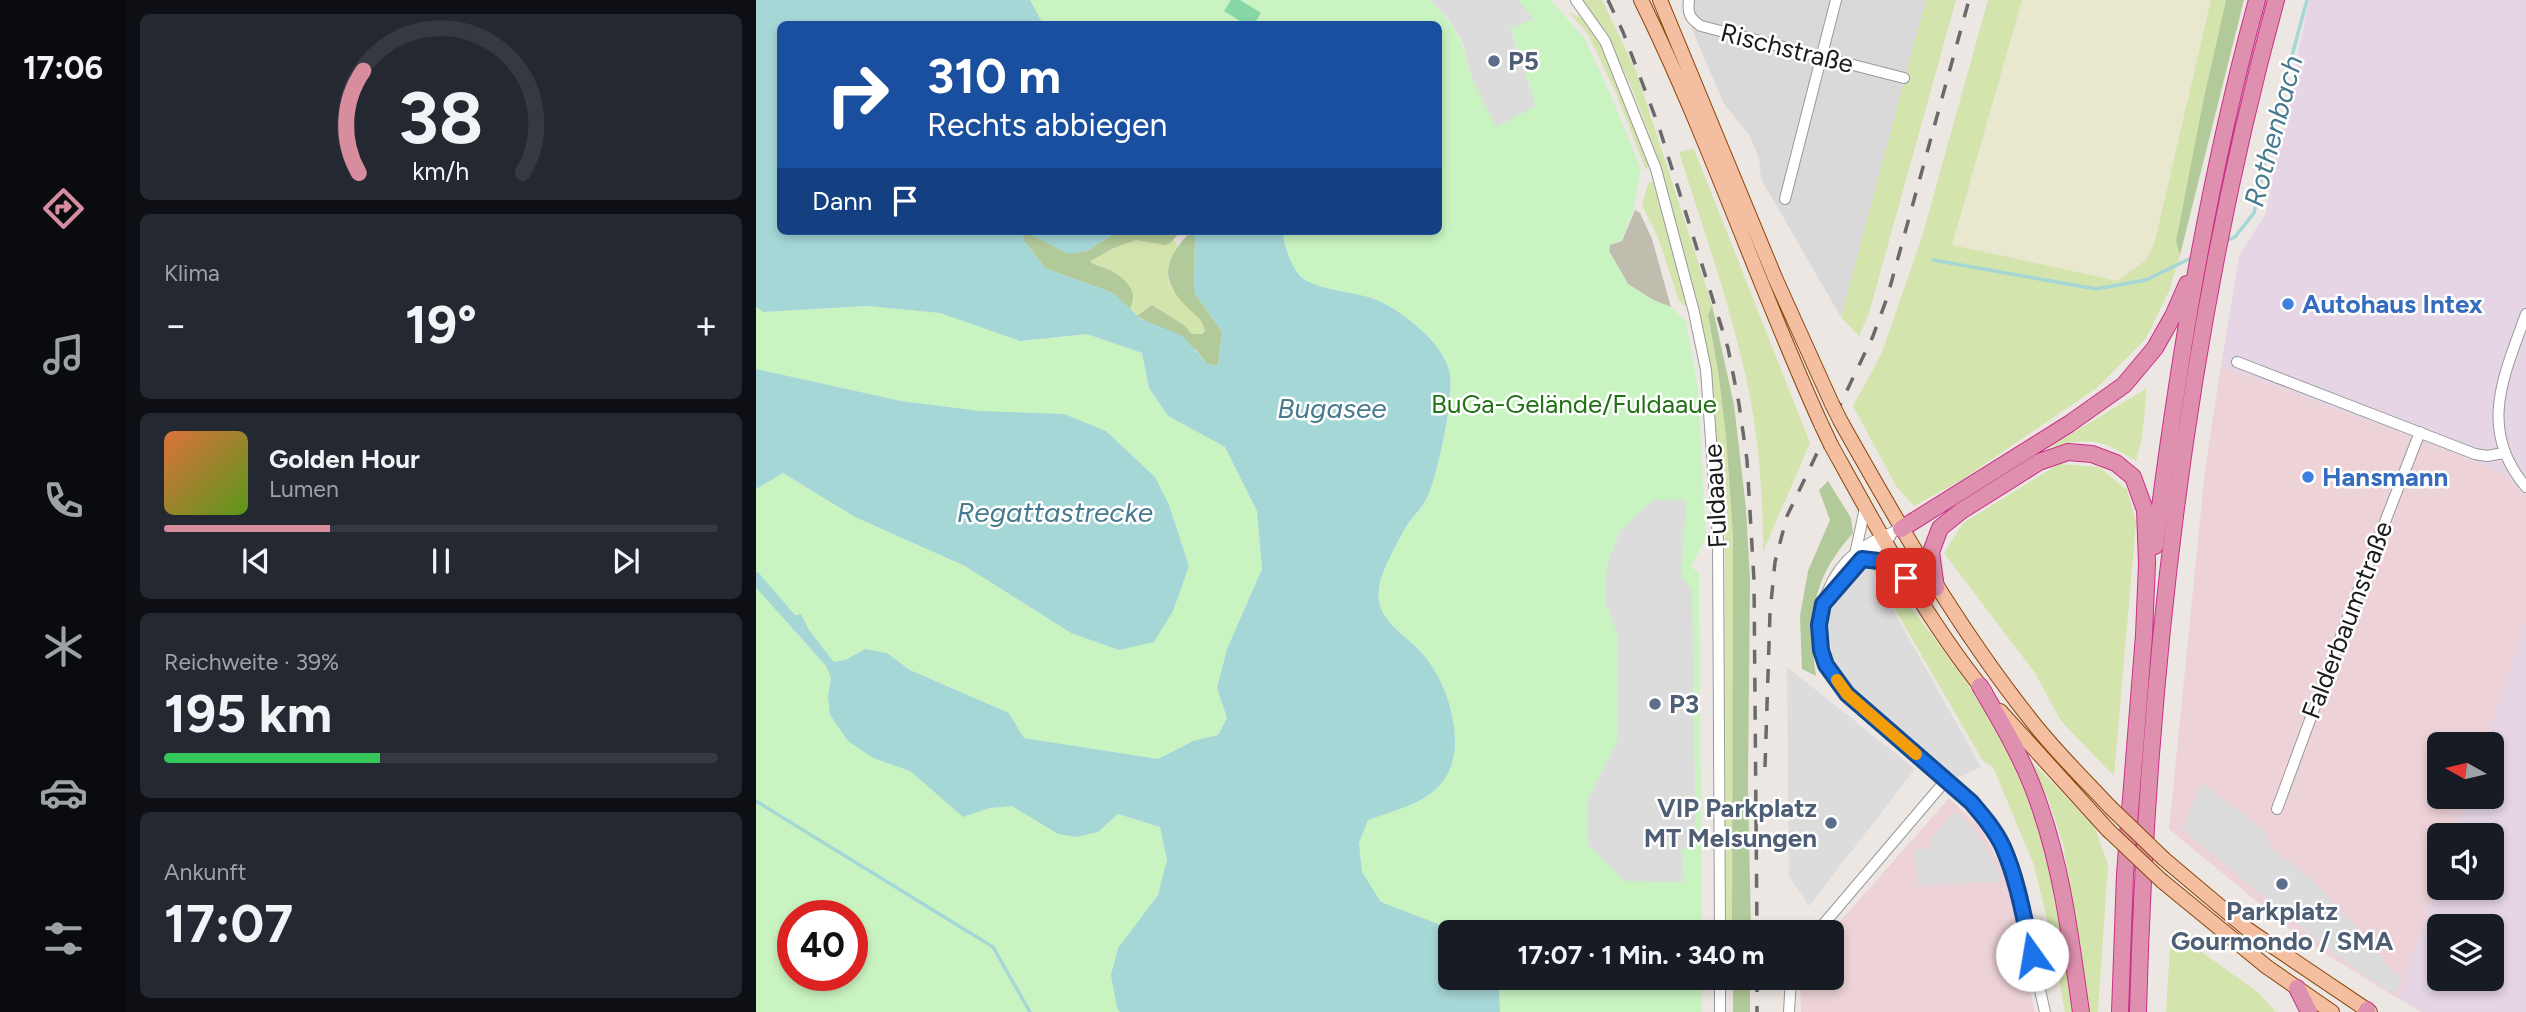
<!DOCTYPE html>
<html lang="de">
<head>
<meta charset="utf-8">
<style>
	body { margin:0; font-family:Figtree,sans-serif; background:#242831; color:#f1f3f6; height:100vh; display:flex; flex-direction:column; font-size:26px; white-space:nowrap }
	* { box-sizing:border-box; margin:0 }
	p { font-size:23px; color:#9ea1a6 }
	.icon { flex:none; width:38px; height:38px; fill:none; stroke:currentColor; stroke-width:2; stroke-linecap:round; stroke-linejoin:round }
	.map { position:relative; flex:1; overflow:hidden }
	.sheet { display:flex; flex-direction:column; gap:14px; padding:14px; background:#0d0f14; width:630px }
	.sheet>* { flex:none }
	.guide { position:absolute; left:21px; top:21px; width:665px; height:214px; border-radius:10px; box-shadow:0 4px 10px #0003; background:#1a4fa0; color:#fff; overflow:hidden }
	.needle { width:46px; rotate:278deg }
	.tools { position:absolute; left:1671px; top:732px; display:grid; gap:14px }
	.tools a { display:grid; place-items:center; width:77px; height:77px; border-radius:10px; background:#171b24; box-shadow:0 4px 10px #0003; font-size:35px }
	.speed { position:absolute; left:21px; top:900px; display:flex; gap:14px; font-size:35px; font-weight:700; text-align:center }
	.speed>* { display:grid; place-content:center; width:91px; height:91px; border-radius:50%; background:#171b24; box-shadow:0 4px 10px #0003; line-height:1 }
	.speed .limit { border:10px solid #d22; background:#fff; color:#111 }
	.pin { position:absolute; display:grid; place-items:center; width:60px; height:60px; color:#fff; margin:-30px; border-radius:14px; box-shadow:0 4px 10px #0006 }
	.me { position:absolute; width:77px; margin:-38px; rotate:347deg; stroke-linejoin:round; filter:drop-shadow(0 0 5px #0008) }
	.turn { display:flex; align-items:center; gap:24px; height:147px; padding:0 35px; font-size:32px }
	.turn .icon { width:91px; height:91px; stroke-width:2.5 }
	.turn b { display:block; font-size:49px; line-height:60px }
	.then { display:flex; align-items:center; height:66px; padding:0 35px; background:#0003; gap:14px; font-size:26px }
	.big { font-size:52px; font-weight:700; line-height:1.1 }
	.sheet .widget { flex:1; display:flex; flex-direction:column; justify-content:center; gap:10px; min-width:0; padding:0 24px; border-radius:10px; background:#242831 }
	.sheet .dial { align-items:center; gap:0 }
	.dial svg { height:182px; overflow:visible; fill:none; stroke:#363941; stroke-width:7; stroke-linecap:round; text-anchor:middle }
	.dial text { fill:#f1f3f6; stroke:none }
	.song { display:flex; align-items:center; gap:21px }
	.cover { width:84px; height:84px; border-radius:10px; background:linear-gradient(135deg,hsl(20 70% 55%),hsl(90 70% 35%)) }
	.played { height:7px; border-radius:4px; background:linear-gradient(90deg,#d88d9f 30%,#363941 30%) }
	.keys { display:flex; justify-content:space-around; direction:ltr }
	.heat { display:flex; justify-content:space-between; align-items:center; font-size:38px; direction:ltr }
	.charge { height:10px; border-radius:5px; background:linear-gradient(90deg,#34c759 39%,#363941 0) }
	.trip { position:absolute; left:682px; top:920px; width:406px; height:70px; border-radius:10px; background:#171b24; box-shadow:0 4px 10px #0003; font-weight:700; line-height:70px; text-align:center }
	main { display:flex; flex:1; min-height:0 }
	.menu { display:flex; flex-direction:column; width:126px; justify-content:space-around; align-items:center; background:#090b0e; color:#9ea1a6 }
	.menu .icon { width:49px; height:49px }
	.menu .active { color:#d88d9f }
	.menu b { font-size:32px; color:#f1f3f6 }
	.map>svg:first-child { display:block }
	.residential { fill:#dad9d9 }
	.commercial { fill:#edd3d7 }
	.industrial { fill:#e5d5e5; fill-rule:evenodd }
	.construction { fill:#c0bdaf }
	.farmland { fill:#eae7cf }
	.grass { fill:#d3e4ac }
	.forest { fill:#b2c99a }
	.park { fill:#c9f4c2; fill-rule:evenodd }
	.pitch { fill:#86d6a6 }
	.parking { fill:#dcdcdc }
	.water { fill:#a6d7d7 }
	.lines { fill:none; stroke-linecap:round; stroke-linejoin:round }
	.stream { stroke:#a6d7d7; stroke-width:3.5 }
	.minor-casing { stroke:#999; stroke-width:12 }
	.major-casing { stroke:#89450b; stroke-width:16 }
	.highway-casing { stroke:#c93186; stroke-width:18 }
	.minor { stroke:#fff; stroke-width:10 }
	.major { stroke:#f4bea0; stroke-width:14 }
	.highway { stroke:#df90af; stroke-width:16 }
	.rail { stroke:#6a6a6a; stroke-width:3.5; stroke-dasharray:14 14; stroke-linecap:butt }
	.major-bridge-casing { stroke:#89450b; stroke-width:16; stroke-linecap:butt }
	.major-bridge { stroke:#f4bea0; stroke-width:14 }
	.route-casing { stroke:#114b97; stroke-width:18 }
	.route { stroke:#1a73e8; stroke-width:12 }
	.slow { stroke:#f59e0b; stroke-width:12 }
	.service-dot { fill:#5c6f8a; stroke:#fff; stroke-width:2.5 }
	.shop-dot { fill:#3f7fe0; stroke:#fff; stroke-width:2.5 }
	.labels { text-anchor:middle; stroke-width:5; stroke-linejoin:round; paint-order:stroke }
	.street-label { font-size:26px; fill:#1c1c1c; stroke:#fff }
	.service-label { font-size:26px; font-weight:bold; fill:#4e5e75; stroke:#fff; text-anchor:start }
	.shop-label { font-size:26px; font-weight:bold; fill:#366cbe; stroke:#fff; text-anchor:start }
	.park-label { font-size:26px; fill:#207114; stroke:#fff }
	.water-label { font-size:28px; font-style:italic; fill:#477a8e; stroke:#fff }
</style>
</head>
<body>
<main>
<nav class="menu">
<b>17:06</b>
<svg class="icon active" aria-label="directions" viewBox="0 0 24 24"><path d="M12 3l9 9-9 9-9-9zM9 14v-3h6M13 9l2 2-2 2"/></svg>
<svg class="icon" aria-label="music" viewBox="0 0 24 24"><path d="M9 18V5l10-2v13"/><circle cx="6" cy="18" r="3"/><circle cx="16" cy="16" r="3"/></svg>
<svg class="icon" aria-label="phone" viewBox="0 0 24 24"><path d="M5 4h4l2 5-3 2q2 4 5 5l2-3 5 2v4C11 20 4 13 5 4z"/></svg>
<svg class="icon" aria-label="climate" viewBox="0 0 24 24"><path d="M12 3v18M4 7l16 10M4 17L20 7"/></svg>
<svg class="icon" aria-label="car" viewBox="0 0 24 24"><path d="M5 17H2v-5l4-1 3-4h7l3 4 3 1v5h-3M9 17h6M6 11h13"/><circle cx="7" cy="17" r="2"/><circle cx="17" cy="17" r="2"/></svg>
<svg class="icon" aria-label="filters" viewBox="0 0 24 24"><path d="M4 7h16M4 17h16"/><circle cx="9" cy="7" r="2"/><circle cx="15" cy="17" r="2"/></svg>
</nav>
<section class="sheet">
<div class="widget dial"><svg viewBox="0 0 100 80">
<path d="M14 69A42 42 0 1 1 86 69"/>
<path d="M14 69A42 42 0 0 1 16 24" stroke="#d88d9f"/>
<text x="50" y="56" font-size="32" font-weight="700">38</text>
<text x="50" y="72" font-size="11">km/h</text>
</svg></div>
<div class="widget"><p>Klima</p>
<div class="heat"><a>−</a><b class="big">19°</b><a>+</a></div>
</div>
<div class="widget">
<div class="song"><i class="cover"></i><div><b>Golden Hour</b><p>Lumen</p></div></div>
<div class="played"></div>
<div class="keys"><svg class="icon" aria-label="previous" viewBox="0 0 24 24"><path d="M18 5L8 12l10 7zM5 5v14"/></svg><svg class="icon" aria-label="pause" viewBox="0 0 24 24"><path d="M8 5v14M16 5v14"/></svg><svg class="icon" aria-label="next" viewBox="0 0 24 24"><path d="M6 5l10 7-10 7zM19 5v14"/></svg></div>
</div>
<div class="widget"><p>Reichweite · 39%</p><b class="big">195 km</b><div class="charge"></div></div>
<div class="widget"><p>Ankunft</p><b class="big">17:07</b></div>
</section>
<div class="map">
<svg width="1770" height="1012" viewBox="0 0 1770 1012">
	<rect width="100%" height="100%" fill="#ede7e3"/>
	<path class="residential" d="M931,0H1170L1085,317L1005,179L1003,158L994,136L968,104L936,29Z"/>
	<path class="commercial" d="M1465,366L1747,472L1761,489L1770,495V622L1729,744H1684V796H1711L1698,835H1684L1683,878L1643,999L1547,940L1413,829L1449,470Z
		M1193,798L1225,829L1249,874L1279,1012H1045L1044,984L1046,978H1076V933H1074Z"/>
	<path class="industrial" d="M1553,0H1770V495L1761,489L1747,472L1465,366L1483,256L1510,213Z
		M1770,622V1012H1665L1643,999L1683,878L1684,887H1736V835H1698L1711,796H1736V744H1729ZM1684,926H1736V978H1684Z"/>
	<path class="construction" d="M879,210L884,213L896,239L915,307L897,300L872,284L853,251L854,245L866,241Z"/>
	<path class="farmland" d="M1266,0H1455L1398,245L1390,260L1362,281L1196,246Z"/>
	<path class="grass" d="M827,0H846L880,71L956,305L952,315L962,370L970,436L977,535L976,933H970L969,535L955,370L944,312L904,163L875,86L854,40Z
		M1170,0H1200L1113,313L1103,336L1085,317Z
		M1232,0H1266L1196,245L1362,281L1390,260L1398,245L1455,0H1470L1447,102L1420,241L1424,255L1413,291L1390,338L1342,387L1204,481L1158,506L1140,486L1097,406L1125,355L1166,237Z
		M813,12L827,19L844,44L893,165L890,170L860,93L832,34Z
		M938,149L1054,443L1007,552C1007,495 1003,438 991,382C974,304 947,228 923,152Z
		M897,181L931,305L929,306L923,301L902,237L886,205L892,184Z
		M380,240L408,245L417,240L422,245C390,296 441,297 450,330L446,334H436L428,325L396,305L381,316L374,309L378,300L352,268L339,265L334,261L358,248Z
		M1391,388L1386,438L1380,461C1343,438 1333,437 1292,448Z
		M1303,464L1343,467L1371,490L1380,522L1358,776L1305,721L1279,673L1188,553L1207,523Z
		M1115,568L1129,573L1140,587C1175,636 1215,683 1244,735C1292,820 1304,917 1318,1012H1309L1295,936L1278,865L1237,767L1227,761Z
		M1274,760L1338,826L1352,864L1342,1012H1334L1307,844L1292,799Z
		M1415,930L1503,993L1520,1012H1410Z"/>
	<path class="forest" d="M1470,0H1488L1424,255L1420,241L1447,102Z
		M266,231L331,251L362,231H425L414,243L408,245L380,240L358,248L334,261C340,267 347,266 354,270C370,279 383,291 374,309L357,293L289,268L268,241Z
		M434,232L439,236L438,292L466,332L462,366L451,364L440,350L381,316L396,305L428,325L436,334H446L449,331C447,320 441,316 433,309C403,280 407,261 434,232Z
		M956,305L978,405L990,509L994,580L992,785L995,933H976L977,535L970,436L962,370L952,315Z
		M1072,481L1095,518L1097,533C1056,579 1051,617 1060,676L1046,669L1044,616L1052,571L1074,520L1063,490Z
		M977,978H994V1012H977Z"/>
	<path class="park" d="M274,0H674C702,28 707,42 716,79L780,106L754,28L778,19L762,0H795L829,39L855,96L885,169L877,211L865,241L854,245L853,251L872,284L897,300L915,307L930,322L942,390L950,537L935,567L943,573L946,933L695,934L682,924L625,902L606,872L603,843L612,820C646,807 688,799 697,758C705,725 688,676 664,651C646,633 617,618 623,588C626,570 642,540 651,525C657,516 666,509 670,500C681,478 699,398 694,375C694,370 691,364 689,360C680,338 641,307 618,299C600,292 556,290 543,275C533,262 529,246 526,231H682V24H287ZM864,531L936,589L939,813L937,843L926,849L927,882L832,844L833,798L861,741V633L850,603L851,565Z
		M111,306L184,313L264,341L331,334L386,353L393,388L412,416L469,447L501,511L506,569L471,649L461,688L471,718L462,735L437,741L402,759L268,738L253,713L154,670L130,653L109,649L89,660L78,662L53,630L45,614H23L70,666L75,677L72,696L117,758L154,771L207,817L234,808L256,806L302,834L342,832L362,814L404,827L411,860L402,895L362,948L361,1008L364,1012H0V489L27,473L99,517L209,566L315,633L433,566L413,505L399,477L350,431L145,401L0,369V307L7,312ZM37,915H96V975H37Z
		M739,978H946V1012H744L743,990Z"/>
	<path class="pitch" d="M475,0H484L505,13L498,24H489L468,11Z"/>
	<path class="parking" d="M674,0H762L778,19L754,29L780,106L740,127L716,79L707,43L693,19Z
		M897,500H930L925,576L936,589L939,813L938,843L926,849L928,882L869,881L832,845V798L861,741V634L850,603L851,565L864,531Z
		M1113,567L1225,767L1201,778L1095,688L1077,659L1071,624L1078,605L1094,579Z
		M1031,667L1159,769L1053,906L1033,876Z
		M1446,783L1506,829L1516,848L1554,878L1608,935L1639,974L1646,976L1640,994L1624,985L1573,950L1426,829Z
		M1199,811L1221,832L1245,875L1244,882L1161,885L1160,863L1156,857L1162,848L1167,850L1172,848L1175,844V838Z"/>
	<path class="water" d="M0,0H274L287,24H24V231H266L268,241L289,268L357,293L385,319L427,336L451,364L462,366L466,332L438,292L439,237L433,231H526C529,246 533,262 543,275C556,290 601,292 618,299C641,307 680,338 689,360C691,364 694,371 694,375C698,399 681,478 670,500C665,509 657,516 651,525C642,541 625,571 623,588C618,618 646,632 664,651C688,676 705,725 697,759C688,800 647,807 612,820L603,843L606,872L625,902L682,924L695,934V978H739L743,990L744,1012H364L361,1008L355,975L362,948L402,895L411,860L404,827L362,814L342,832L321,837L302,834L256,806L234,808L207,817L154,771L117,758L92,741L74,715L72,696L75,677L70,666L3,591L0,587V572H2L39,615L45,614L53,630L78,662L89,660L109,649L131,653L154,670L253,713L268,738L402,759L437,741L462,735L471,718L461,688L471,649L506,569L501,511L469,447L412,416L393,388L386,353L331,334L264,341L184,313L111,306L7,312L0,307Z
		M268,231H362L331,251L312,254Z
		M0,369L145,401L224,411L308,414L350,431L399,477L413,505L433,566L417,611L398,642L363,650L315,633L209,566L99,517L27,473L0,489Z"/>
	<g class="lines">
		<path class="stream" d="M1470,241L1479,237L1498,213L1516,130L1551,0
			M1177,260L1340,289L1390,280L1437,257
			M0,801L237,947L274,1012"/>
		<defs>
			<path id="minor" d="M820,0L849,41L900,169L938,312L950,370L962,539L964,933
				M933,0C931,13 934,19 945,26L1148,78
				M1029,199L1080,0
				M1770,314C1748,376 1721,429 1770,487
				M1481,362L1719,454L1731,456L1748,453
				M1145,529C1110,542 1085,557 1071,593C1063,616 1060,643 1071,666C1083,690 1106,707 1126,724C1155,751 1186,776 1215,802L1232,823L1246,846L1258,876L1289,1012
				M1100,550L1109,508
				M1106,559L1139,563
				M1073,596L1106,559L1134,537
				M1521,809L1595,609L1664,432
				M1060,933L1190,780
				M964,1012V978
				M1033,1012L1035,978"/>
			<path id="major" d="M885,0C953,138 1002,286 1066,426
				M904,0L1020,280L1076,404
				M1085,422C1143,525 1201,627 1275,720C1299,751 1328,779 1354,807
				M1075,445C1122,530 1168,616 1229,692
				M1244,711L1352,830
				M1408,859L1491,929L1614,1012
				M1406,881L1511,967L1576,1012"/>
			<path id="highway" d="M1145,529L1313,424L1368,385L1399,348L1417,316L1431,284
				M1399,546C1422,362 1452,179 1501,0
				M1180,588L1175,552L1184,528L1205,511L1283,462L1312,452L1336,454L1360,463L1377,477L1389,510L1391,563L1388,635L1369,874L1364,1012
				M1224,686C1247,725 1270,764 1284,807C1307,873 1315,943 1325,1012
				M1541,988L1553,1012
				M1382,1012C1391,672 1430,329 1520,0
				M1610,1012L1611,1010"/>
		</defs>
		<use href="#minor" class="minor-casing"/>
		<use href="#major" class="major-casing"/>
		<use href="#highway" class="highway-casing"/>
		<use href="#minor" class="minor"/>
		<use href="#major" class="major"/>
		<use href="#highway" class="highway"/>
		<path class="rail" d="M852,0L867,32L903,127L972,348L983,404L991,460L998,580L1001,933
			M1009,767L1014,613L1019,562L1031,516L1117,336L1131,298L1213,0
			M1001,978V1012"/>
		<defs>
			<path id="major-bridge" d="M1076,404L1085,422
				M1066,426L1075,445
				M1354,807L1408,859
				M1352,830L1406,881"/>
		</defs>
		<use href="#major-bridge" class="major-bridge-casing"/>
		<use href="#major-bridge" class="major-bridge"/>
	</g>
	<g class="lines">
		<defs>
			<path id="route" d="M1150,578L1139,563L1106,559L1067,604L1063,625L1065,650L1070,665L1091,694L1215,802C1227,816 1239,830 1247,847C1262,881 1268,919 1276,955"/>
		</defs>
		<use href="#route" class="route-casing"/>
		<use href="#route" class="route"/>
		<path class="slow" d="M1081,680L1091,694L1160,754"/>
	</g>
	<g class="service-dot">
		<circle cx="738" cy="61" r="7"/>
		<circle cx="899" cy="704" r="7"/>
		<circle cx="1075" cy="823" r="7"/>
		<circle cx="1526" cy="884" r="7"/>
	</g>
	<g class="shop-dot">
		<circle cx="1532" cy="304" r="7"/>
		<circle cx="1552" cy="477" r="7"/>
	</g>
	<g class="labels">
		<g class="street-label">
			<text transform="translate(1031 48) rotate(14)" y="9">Rischstraße</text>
			<text transform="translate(959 496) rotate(-93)" y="9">Fuldaaue</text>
			<text transform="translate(1591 620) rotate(-69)" y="9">Falderbaumstraße</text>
		</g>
		<g class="service-label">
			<text x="752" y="70">P5</text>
			<text x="913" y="713">P3</text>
			<text x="1061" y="817" text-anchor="end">VIP Parkplatz<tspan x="1061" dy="30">MT Melsungen</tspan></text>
			<text x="1526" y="920" text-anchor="middle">Parkplatz<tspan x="1526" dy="30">Gourmondo / SMA</tspan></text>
		</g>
		<g class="shop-label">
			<text x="1546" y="313">Autohaus Intex</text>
			<text x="1566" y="486">Hansmann</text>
		</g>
		<g class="park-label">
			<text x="818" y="413">BuGa-Gelände/Fuldaaue</text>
		</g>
		<g class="water-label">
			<text transform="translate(1517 131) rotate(-75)" y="10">Rothenbach</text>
			<text x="576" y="418">Bugasee</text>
			<text x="299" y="522">Regattastrecke</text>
		</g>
	</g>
</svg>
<div class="tools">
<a><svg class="needle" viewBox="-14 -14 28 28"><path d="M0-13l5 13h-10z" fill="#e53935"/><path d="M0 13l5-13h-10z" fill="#9ea1a6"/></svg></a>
<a><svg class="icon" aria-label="sound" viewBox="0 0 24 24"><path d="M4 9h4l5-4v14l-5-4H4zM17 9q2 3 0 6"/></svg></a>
<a><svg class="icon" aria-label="layers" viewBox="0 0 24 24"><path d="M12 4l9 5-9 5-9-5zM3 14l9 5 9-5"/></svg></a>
</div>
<div class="speed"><div class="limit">40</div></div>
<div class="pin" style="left:1150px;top:578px;background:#d93025"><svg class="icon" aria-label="arrive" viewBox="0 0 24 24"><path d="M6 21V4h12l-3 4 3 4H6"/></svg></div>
<svg class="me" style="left:1276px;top:955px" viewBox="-20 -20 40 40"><circle r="19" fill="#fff"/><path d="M0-13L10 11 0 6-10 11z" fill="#1a73e8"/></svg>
<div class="trip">17:07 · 1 Min. · 340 m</div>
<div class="guide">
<div class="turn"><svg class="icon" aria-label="right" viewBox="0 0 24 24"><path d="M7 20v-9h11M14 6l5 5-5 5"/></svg><div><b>310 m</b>Rechts abbiegen</div></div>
<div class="then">Dann<svg class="icon" aria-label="arrive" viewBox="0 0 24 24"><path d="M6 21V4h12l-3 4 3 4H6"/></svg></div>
</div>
</div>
</main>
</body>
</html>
